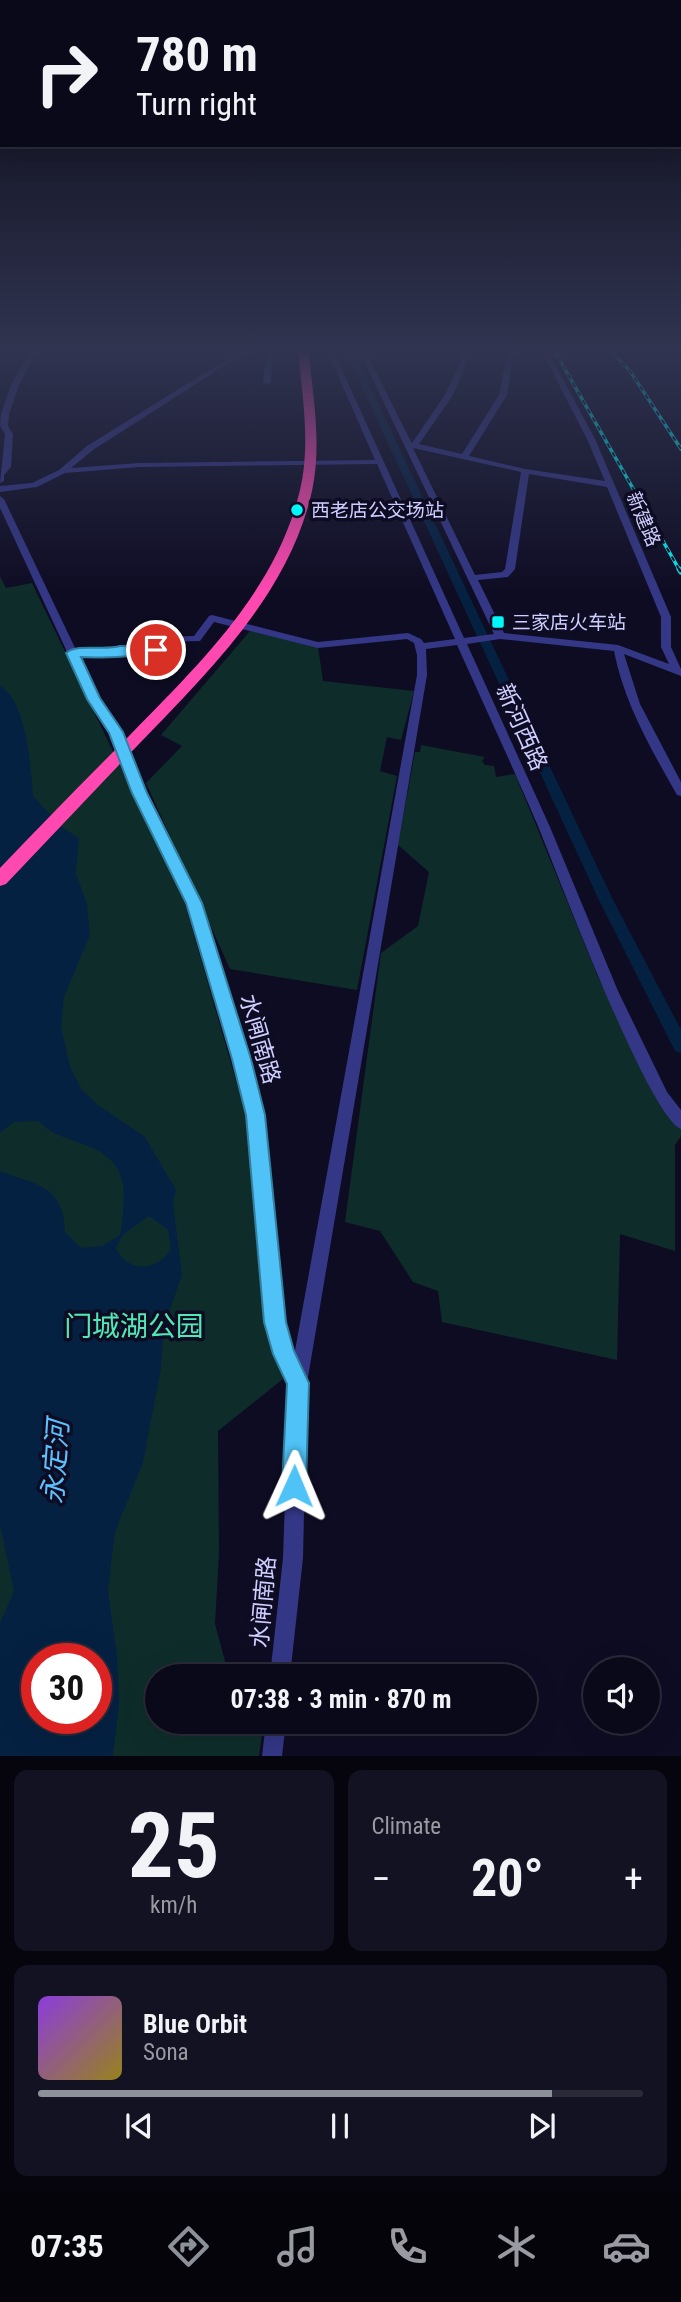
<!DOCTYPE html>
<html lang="en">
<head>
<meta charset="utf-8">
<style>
	body { margin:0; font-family:"Roboto Condensed","Noto Sans SC",sans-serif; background:#131223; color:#f1f3f6; height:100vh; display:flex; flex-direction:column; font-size:26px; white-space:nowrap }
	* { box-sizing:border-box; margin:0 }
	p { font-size:23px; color:#999aa2 }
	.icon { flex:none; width:38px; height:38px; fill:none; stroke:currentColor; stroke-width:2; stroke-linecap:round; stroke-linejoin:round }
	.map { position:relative; height:1756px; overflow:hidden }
	.panel { display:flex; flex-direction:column; gap:14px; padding:14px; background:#06050e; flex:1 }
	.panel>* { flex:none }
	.guide { position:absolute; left:0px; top:0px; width:682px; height:147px; box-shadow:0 7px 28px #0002,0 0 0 2px #2a2a39; background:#0a091a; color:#f1f3f6; overflow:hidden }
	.controls { position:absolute; left:583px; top:1657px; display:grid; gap:14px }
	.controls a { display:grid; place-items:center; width:77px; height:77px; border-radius:50%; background:#0a091a; box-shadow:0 7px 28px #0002,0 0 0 2px #2a2a39; font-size:35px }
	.speed { position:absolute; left:21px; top:1643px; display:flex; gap:14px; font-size:35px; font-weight:700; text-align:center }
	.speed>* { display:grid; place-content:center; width:91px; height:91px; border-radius:50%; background:#0a091a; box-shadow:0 7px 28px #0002,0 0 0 2px #2a2a39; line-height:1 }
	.speed .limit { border:10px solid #d22; background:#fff; color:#111 }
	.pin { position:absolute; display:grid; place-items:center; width:60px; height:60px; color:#fff; margin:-30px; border:4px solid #fff; border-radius:50%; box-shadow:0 2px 7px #0007 }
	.me { position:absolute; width:77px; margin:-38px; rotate:1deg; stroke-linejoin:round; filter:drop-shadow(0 0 5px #0008) }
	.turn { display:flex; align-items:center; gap:24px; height:147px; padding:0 21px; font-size:32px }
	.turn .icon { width:91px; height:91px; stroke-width:2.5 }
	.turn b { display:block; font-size:49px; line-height:60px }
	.big { font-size:52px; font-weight:700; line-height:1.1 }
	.panel .card { flex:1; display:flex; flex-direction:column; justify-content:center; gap:10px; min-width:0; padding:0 24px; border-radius:14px; background:#131223 }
	.panel .dial { align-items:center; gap:0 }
	.dial b { font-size:91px; line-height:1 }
	.song { display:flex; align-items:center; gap:21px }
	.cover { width:84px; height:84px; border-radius:10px; background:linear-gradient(135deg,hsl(270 70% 55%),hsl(50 70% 35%)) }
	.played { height:7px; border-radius:4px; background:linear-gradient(90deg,#8c9099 85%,#2a2a39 85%) }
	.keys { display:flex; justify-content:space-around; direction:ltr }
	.heat { display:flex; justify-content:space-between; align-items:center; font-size:38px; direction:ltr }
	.panel .tiles { flex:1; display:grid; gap:14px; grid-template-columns:1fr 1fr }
	.card:last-child { grid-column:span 2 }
	.trip { position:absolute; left:145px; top:1664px; width:392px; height:70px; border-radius:35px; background:#0a091a; box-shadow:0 7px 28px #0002,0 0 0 2px #2a2a39; font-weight:700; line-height:70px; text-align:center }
	.tab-bar { display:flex; height:112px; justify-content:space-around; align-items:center; background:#04040a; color:#999aa2 }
	.tab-bar .icon { width:49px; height:49px }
	.tab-bar .selected { color:#8c9099 }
	.tab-bar b { font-size:32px; color:#f1f3f6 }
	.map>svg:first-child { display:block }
	.green { fill:#0e2d2a; fill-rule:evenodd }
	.water { fill:#052142; fill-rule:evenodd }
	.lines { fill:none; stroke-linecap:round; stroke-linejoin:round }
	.river { fill:#052142; fill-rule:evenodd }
	.minor { fill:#333786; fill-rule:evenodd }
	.highway { fill:#ff49b0; fill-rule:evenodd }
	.rail-far1-casing { stroke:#00f6f9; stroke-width:3.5 }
	.rail-casing { stroke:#00f6f9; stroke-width:5 }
	.rail-far1 { stroke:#0e0c23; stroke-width:2; stroke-dasharray:5; stroke-linecap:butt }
	.rail { stroke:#0e0c23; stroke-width:2.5; stroke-dasharray:7; stroke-linecap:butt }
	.route { fill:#4fc3f7; stroke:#337fa1; stroke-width:2 }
	.poi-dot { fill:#00f6f9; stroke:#0e0c23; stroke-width:2.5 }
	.labels { text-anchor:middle; stroke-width:7; stroke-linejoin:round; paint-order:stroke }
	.far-poi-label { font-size:19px; fill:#cfceff; stroke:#0e0c23; text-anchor:start }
	.far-street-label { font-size:19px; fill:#cfceff; stroke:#0e0c23 }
	.street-label { font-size:23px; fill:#cfceff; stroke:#0e0c23 }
	.near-park-label { font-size:28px; fill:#50e9b5; stroke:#0e0c23 }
	.near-water-label { font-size:28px; font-style:italic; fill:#5cc2ff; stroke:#0e0c23 }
</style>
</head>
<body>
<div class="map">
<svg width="681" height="1756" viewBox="0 0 681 1756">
	<rect width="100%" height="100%" fill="#0e0c23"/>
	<path class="green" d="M0,576L6,588L32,583L183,897L247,1119L268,1330L283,1379L218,1431L219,1553L215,1624L229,1676H158V1722H241L262,1735L259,1756H0ZM37,1659H96V1718H37Z
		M250,631L318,647L323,681L414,691L401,740L387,737L380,771L397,776L357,990L230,969L146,783L182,746L161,735Z
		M421,745L485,757L482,761L485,765L494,766L496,777L515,774L598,977L658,1098L681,1128V1136L675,1145V1251L620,1234L617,1360L442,1322L438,1291L413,1282L380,1231L345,1222L381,953L418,926L429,872L398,845L415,752H420Z"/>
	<path class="water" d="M0,686C27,700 31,770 33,796L63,828L79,838L76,874L87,903L90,935L64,997L61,1026L70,1067L82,1090L97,1104L145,1137L176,1190L173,1202L182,1275L164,1327L161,1368L143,1463L115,1532L108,1591L117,1654L119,1704L113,1756H0V1623L14,1591L0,1525V1171C37,1185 64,1185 65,1232L81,1248L102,1246L120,1235C127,1191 130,1159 80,1143C63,1137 51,1134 38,1121L14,1122L0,1133ZM149,1216L168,1230L171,1249C158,1271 128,1274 116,1248L123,1235ZM37,1659H96V1718H37Z"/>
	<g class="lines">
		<path class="river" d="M344,348H352L612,898L681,1030V1053L675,1051L598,898Z"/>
		<path class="minor" d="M32,348H38L19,385L9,414L8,426L13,434L11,467L4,475V481L0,483L5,434L0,426L1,414L11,385Z
			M245,348H252L93,450L71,468L139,463L375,460L326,348H332L464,638L494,634L358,348H364L411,442L412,443L445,395L467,348H473L453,395L419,444L462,454L499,395L508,348H514L507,395L469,456L525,469L605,481L587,439L540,348H546L595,439L671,617V647L681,669V676L624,654L640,704L681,782V796L677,795C651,749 624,703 614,651L500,639L467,644L550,827L618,991L667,1092L681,1110V1129C648,1116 557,872 538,826C512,765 484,705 457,645L426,649L427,675L307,1383L303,1558L290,1676H270L283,1558L289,1384L276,1354L267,1322L249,1115L188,903L133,793L111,733L89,699L0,508V496L4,499L76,650L110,652L120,647H153L159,637L194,636L209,616L212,615L318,642L408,633L421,639L424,643L455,639L377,464L139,467L65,473L37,487L0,492V486L32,483L59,470L87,446ZM413,448L521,472L505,569L502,572L475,575ZM529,474L607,487L661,617V647L669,664L618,645L504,633L478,580L508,577L515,569ZM214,622L318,648L407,639L414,643L417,655V675L294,1356L283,1322L263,1115L200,903L145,793L121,732L99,698L79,657L112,658L122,653H156L160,652L165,642L200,641Z
			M267,348H273L271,382L267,384L263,382Z
			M266,1722H286L282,1756H262Z"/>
		<path class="highway" d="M298,348H308C313,395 322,444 312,491C289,594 209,671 138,745C94,791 50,838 6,884L0,886V868C43,823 86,779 130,735C199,664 276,591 300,490C311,444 302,395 298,348Z"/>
		<defs>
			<path id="rail-far1" d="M553,348L680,571
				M608,348L630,371L681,449"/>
			<path id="rail" d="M679,569L681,572"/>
		</defs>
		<use href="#rail-far1" class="rail-far1-casing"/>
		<use href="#rail" class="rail-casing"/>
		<use href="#rail-far1" class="rail-far1"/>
		<use href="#rail" class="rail"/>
	</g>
	<linearGradient id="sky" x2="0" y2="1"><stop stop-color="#080713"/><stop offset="0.59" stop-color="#303450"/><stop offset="1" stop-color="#303450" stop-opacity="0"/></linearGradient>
	<rect width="681" height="594" fill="url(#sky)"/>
	<path class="route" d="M120,646H156L162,650C154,657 95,658 81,657L100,698L123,732L147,793L202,903L251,1059L265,1115L286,1322L294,1351L309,1383L306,1486L302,1494L294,1497L285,1494L282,1486L287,1384L273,1354L264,1322L246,1115L232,1059L186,903L132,793L109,733L87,699L66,653C78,643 104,651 120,646Z"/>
	<g class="poi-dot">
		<circle cx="297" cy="510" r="7"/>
		<rect x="491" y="615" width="14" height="14" rx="3.5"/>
	</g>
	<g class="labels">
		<g class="far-poi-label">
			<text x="311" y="517">西老店公交场站</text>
			<text x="512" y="629">三家店火车站</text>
		</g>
		<g class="far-street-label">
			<text transform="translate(644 519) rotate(67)" y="7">新建路</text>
		</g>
		<g class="street-label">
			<text transform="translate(522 727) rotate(66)" y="8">新河西路</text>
			<text transform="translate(260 1039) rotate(74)" y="8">水闸南路</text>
			<text transform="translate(263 1602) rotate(-85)" y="8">水闸南路</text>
		</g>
		<g class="near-park-label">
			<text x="134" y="1336">门城湖公园</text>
		</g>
		<g class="near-water-label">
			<text transform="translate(55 1462) rotate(-86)" y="10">永定河</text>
		</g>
	</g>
</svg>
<div class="controls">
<a><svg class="icon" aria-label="sound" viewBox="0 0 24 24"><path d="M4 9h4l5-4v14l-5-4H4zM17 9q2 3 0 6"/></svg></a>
</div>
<div class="speed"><div class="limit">30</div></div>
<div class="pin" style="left:156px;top:650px;background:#d93025"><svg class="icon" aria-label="arrive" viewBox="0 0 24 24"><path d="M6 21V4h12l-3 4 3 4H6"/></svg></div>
<svg class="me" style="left:294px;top:1486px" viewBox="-20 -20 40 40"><path d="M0-17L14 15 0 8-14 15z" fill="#4fc3f7" stroke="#fff" stroke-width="4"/></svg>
<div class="trip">07:38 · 3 min · 870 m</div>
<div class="guide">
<div class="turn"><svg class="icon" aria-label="right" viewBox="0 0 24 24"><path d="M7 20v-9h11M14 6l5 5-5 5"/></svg><div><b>780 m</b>Turn right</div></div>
</div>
</div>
<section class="panel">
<div class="tiles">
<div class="card dial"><b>25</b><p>km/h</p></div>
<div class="card"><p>Climate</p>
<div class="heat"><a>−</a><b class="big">20°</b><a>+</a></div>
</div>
<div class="card">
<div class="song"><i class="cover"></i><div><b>Blue Orbit</b><p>Sona</p></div></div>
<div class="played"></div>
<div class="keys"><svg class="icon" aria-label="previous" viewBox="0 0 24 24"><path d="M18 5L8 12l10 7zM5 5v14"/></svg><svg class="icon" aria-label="pause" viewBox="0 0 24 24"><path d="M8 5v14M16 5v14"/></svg><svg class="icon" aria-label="next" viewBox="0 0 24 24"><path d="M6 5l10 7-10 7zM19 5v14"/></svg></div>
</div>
</div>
</section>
<nav class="tab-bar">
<b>07:35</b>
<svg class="icon selected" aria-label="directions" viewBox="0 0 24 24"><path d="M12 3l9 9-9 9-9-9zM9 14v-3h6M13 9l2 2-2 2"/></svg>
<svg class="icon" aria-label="music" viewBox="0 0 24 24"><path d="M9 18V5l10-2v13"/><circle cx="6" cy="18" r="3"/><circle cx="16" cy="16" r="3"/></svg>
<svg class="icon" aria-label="phone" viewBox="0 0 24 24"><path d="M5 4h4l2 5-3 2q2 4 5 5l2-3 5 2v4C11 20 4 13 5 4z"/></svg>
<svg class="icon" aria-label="climate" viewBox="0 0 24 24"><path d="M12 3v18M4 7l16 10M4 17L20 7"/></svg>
<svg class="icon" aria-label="car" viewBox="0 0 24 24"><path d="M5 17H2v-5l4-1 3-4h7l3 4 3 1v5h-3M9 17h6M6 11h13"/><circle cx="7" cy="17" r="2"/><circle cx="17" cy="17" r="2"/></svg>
</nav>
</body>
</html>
